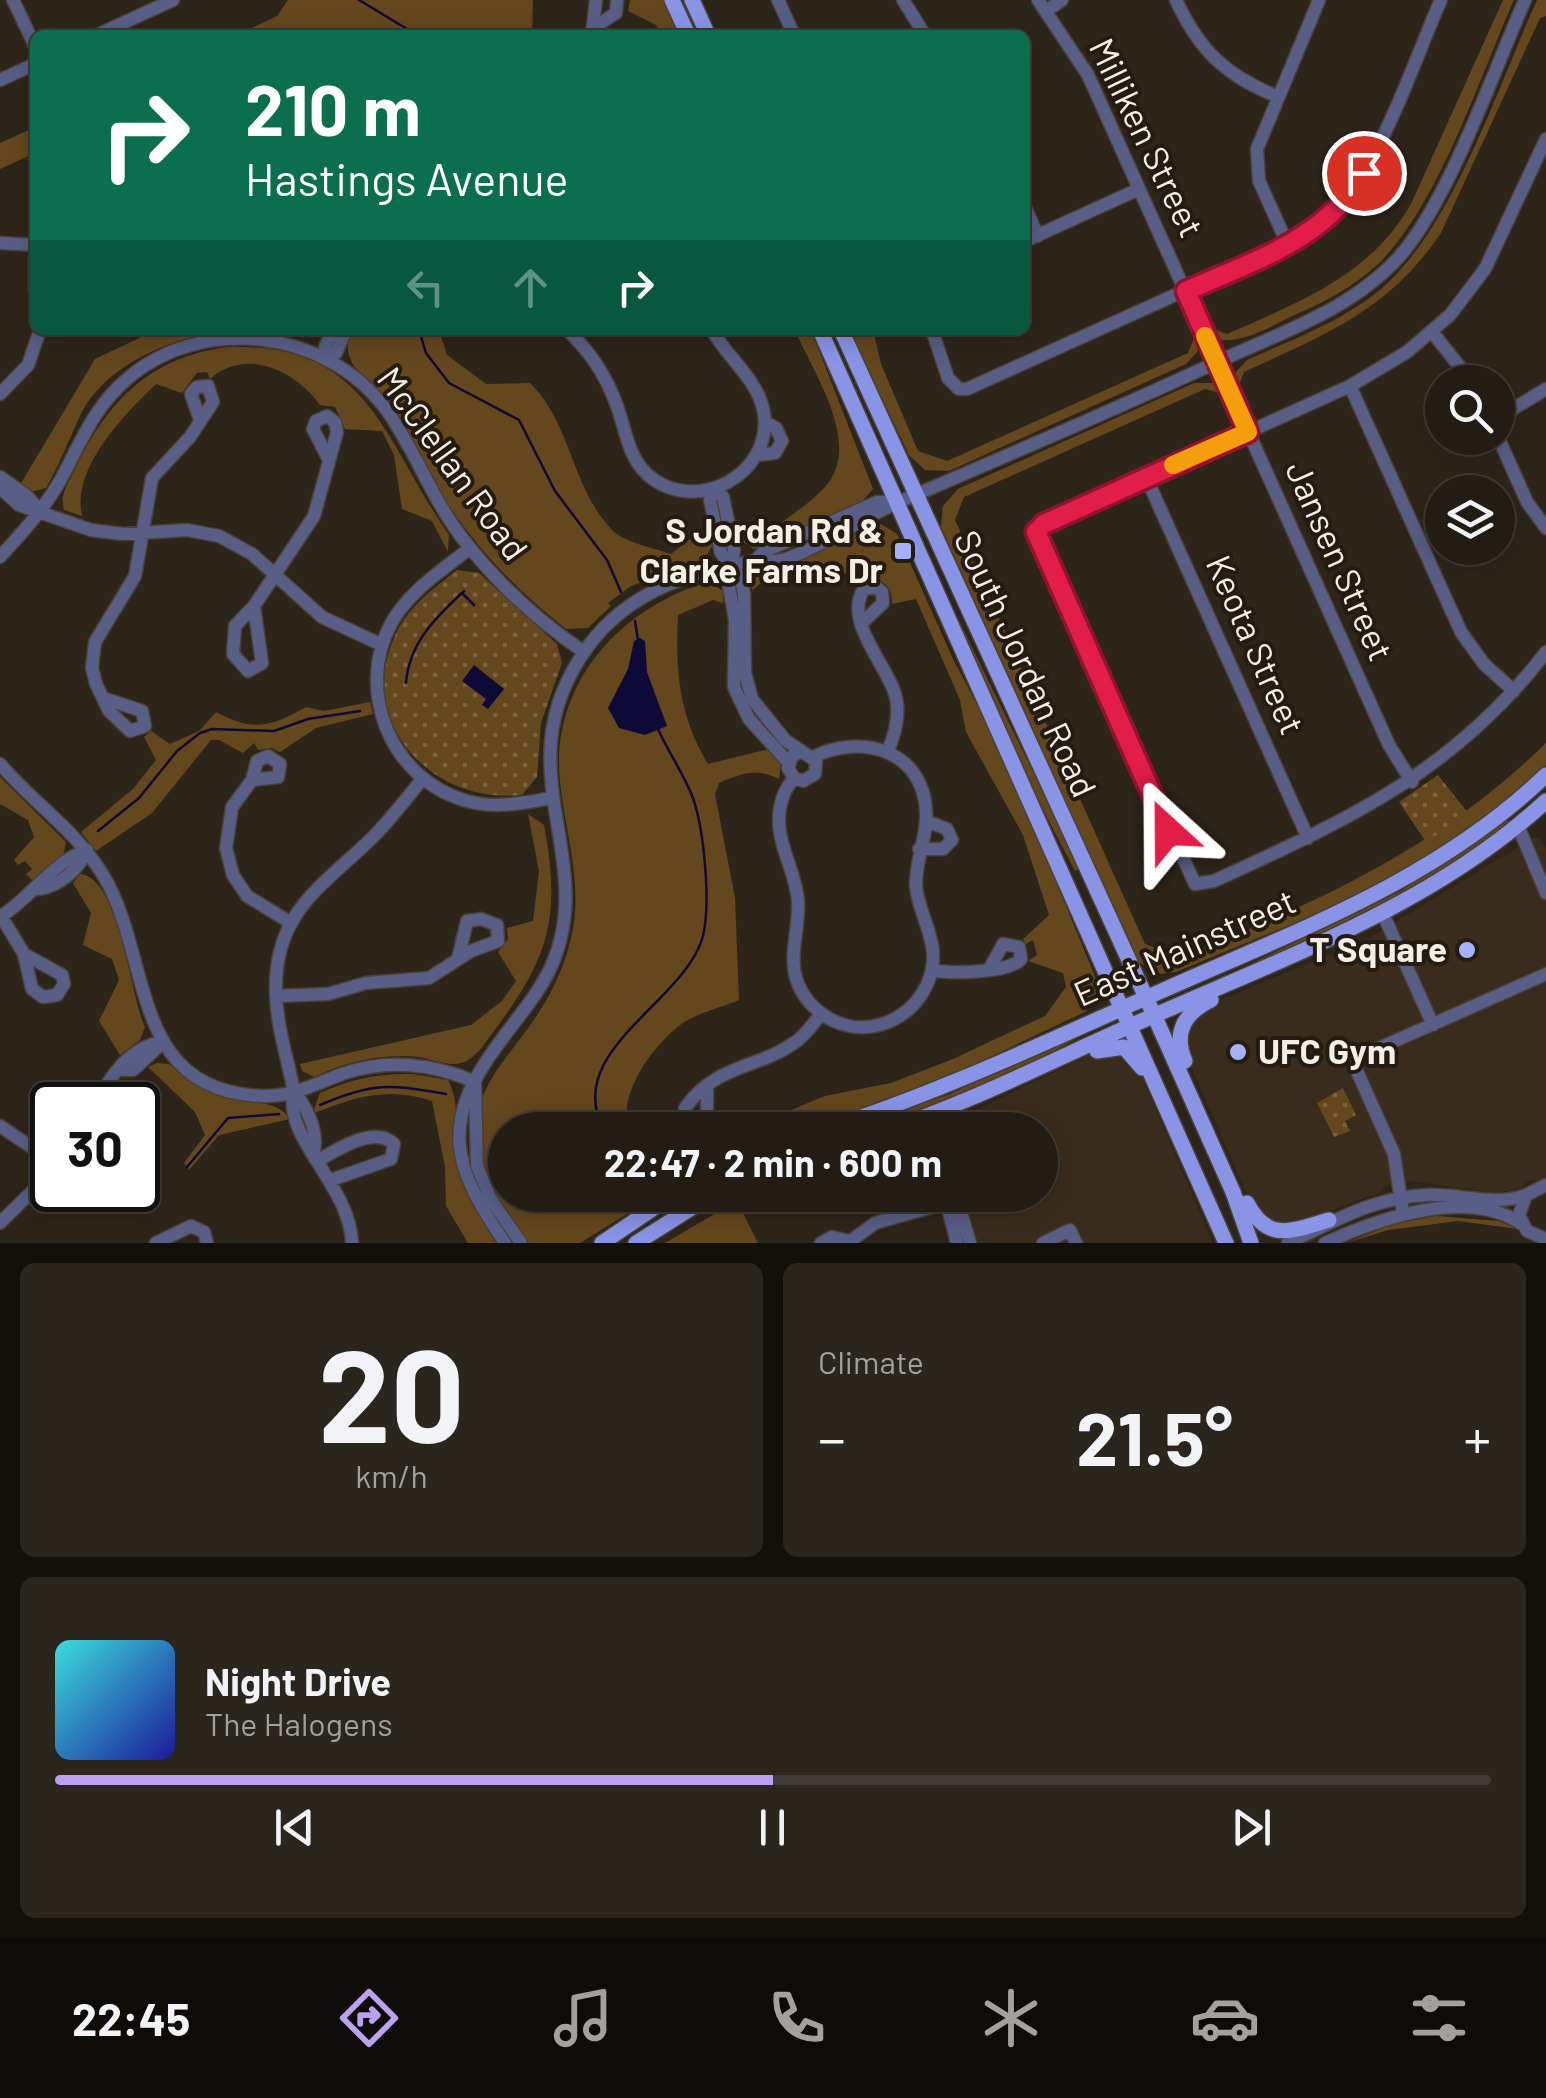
<!DOCTYPE html>
<html lang="en">
<head>
<meta charset="utf-8">
<style>
	body { margin:0; font-family:Barlow,sans-serif; background:#2a251d; color:#f1f3f6; height:100vh; display:flex; flex-direction:column; font-size:38px; white-space:nowrap }
	* { box-sizing:border-box; margin:0 }
	p { font-size:32px; color:#a2a1a0 }
	.icon { flex:none; width:55px; height:55px; fill:none; stroke:currentColor; stroke-width:2; stroke-linecap:round; stroke-linejoin:round }
	.map { position:relative; height:1243px; overflow:hidden }
	.sheet { display:flex; flex-direction:column; gap:20px; padding:20px; background:#130f0b; flex:1 }
	.sheet>* { flex:none }
	.top-card { position:absolute; left:30px; top:30px; width:1000px; height:305px; border-radius:15px; box-shadow:0 5px 25px #0003,0 0 0 2px #3f3a34; background:#0b6e4f; color:#fff; overflow:hidden }
	.tools { position:absolute; left:1425px; top:365px; display:grid; gap:20px }
	.tools a { display:grid; place-items:center; width:90px; height:90px; border-radius:50%; background:#221c14; box-shadow:0 5px 25px #0003,0 0 0 2px #3f3a34; font-size:50px }
	.speed { position:absolute; left:30px; top:1082px; display:flex; gap:20px; font-size:50px; font-weight:700; text-align:center }
	.speed>* { display:grid; place-content:center; width:130px; height:130px; border-radius:50%; background:#221c14; box-shadow:0 5px 25px #0003,0 0 0 2px #3f3a34; line-height:1 }
	.speed .limit { border:5px solid #111; border-radius:15px; background:#fff; color:#111 }
	.pin { position:absolute; display:grid; place-items:center; width:85px; height:85px; color:#fff; margin:-42px; border:5px solid #fff; border-radius:50%; box-shadow:0 2px 10px #0007 }
	.me { position:absolute; width:110px; margin:-55px; rotate:336deg; stroke-linejoin:round; filter:drop-shadow(0 0 8px #0008) }
	.turn { display:flex; align-items:center; gap:35px; height:210px; padding:0 50px; font-size:45px }
	.turn .icon { width:130px; height:130px; stroke-width:2.5 }
	.turn b { display:block; font-size:70px; line-height:85px }
	.lanes { display:flex; align-items:center; height:95px; padding:0 50px; background:#0003; justify-content:center; gap:50px; direction:ltr }
	.lanes .off { opacity:.35 }
	.big { font-size:75px; font-weight:700; line-height:1.1 }
	.sheet .tile { flex:1; display:flex; flex-direction:column; justify-content:center; gap:15px; min-width:0; padding:0 35px; border-radius:15px; background:#2a251d }
	.sheet .dial { align-items:center; gap:0 }
	.dial b { font-size:130px; line-height:1 }
	.song { display:flex; align-items:center; gap:30px }
	.cover { width:120px; height:120px; border-radius:15px; background:linear-gradient(135deg,hsl(180 70% 55%),hsl(240 70% 35%)) }
	.played { height:10px; border-radius:5px; background:linear-gradient(90deg,#bca0f2 50%,#3f3a34 50%) }
	.keys { display:flex; justify-content:space-around; direction:ltr }
	.heat { display:flex; justify-content:space-between; align-items:center; font-size:55px; direction:ltr }
	.sheet .tiles { flex:1; display:grid; gap:20px; grid-template-columns:1fr 1fr }
	.tile:last-child { grid-column:span 2 }
	.trip { position:absolute; left:488px; top:1112px; width:570px; height:100px; border-radius:50px; background:#221c14; box-shadow:0 5px 25px #0003,0 0 0 2px #3f3a34; font-weight:700; line-height:100px; text-align:center }
	.menu { display:flex; height:160px; justify-content:space-around; align-items:center; background:#0e0b08; color:#a2a1a0 }
	.menu .icon { width:70px; height:70px }
	.menu .current { color:#bca0f2 }
	.menu b { font-size:45px; color:#f1f3f6 }
	.map>svg:first-child { display:block }
	.built { fill:#392c1c }
	.grass { fill:#65471e }
	.park { fill:url(#park-dots) }
	.water { fill:#0d0a37 }
	.lines { fill:none; stroke-linecap:round; stroke-linejoin:round }
	.stream { stroke:#0d0a37; stroke-width:2.5 }
	.minor-casing { stroke:#4a4137; stroke-width:15 }
	.major-casing { stroke:#4a4137; stroke-width:18 }
	.minor { stroke:#585e86; stroke-width:12 }
	.major { stroke:#8994e7; stroke-width:15 }
	.route-casing { stroke:#92132f; stroke-width:25 }
	.route { stroke:#e11d48; stroke-width:18 }
	.slow { stroke:#f59e0b; stroke-width:18 }
	.poi-dot { fill:#a6b1fc; stroke:#241b11; stroke-width:4 }
	.labels { text-anchor:middle; stroke-width:8; stroke-linejoin:round; paint-order:stroke }
	.street-label { font-size:35px; fill:#f5efe8; stroke:#241b11 }
	.poi-label { font-size:35px; font-weight:bold; fill:#f5efe8; stroke:#241b11; text-anchor:end }
</style>
</head>
<body>
<div class="map">
<svg width="1546" height="1243" viewBox="0 0 1546 1243">
	<defs>
		<pattern id="park-dots" width="8" height="8" patternUnits="userSpaceOnUse" patternTransform="scale(2.5)"><rect width="8" height="8" fill="#65471e"/><path d="M2 2h.1M6 6h.1" fill="none" stroke="#7c623f" stroke-width="1.8" stroke-linecap="round"/></pattern>
	</defs>
	<rect width="100%" height="100%" fill="#2e251a"/>
	<path class="built" d="M1533,838H1539L1546,848V1179L1528,1181L1521,1189L1493,1193L1412,1181L1386,1185L1381,1192L1285,1227L1255,1212L1185,1053L1184,1032L1204,1007L1371,937Z
		M1090,1055H1123L1141,1075L1213,1243H976L962,1195H1040V1130H954L951,1122Z"/>
	<path class="grass" d="M288,0H533L532,35H237L277,16Z
		M630,0H664L680,35H661L656,25L628,11Z
		M1503,0H1514C1479,78 1438,207 1377,265C1352,288 1323,303 1292,316C1270,327 1245,342 1221,340L1214,329L1227,334C1299,302 1370,276 1411,204Z
		M1537,0H1546V16L1540,18L1441,233C1388,311 1326,334 1244,372L1239,385L1235,373L1247,360C1291,340 1338,323 1376,293C1451,234 1497,88 1537,0Z
		M35,127V153L0,169V143Z
		M156,330H225C172,338 105,364 80,416C69,440 59,465 46,488L30,492L20,485L95,359Z
		M351,330H439L447,355L486,384L530,383C572,424 571,488 613,531C626,543 654,548 671,554L707,526V509L714,543L704,560L631,586L608,603L611,606L588,628L566,629C516,590 474,546 440,492C424,465 413,436 395,410C375,381 336,368 351,330Z
		M795,330H811L873,489L858,506L754,549L737,538L731,506L735,520L770,532C788,516 815,501 829,482C860,439 812,371 795,330Z
		M849,330H873L881,364L918,451L947,461L1188,353L1194,338L1198,351L1186,364L949,471L925,470L909,455Z
		M227,347C369,342 383,440 449,535L448,552L432,521L402,509L394,455L382,431L345,429L335,407L320,405C295,370 246,347 210,379L207,372L197,373L182,393L156,384C124,415 71,468 82,516L64,510C59,493 69,483 76,467C108,400 151,357 227,347Z
		M1194,383H1213L1219,393L1205,389L964,497L955,520L1145,944L1179,956C1315,906 1441,846 1546,743V765L1471,830L1374,890L1176,972L1157,974L1136,960L941,527L943,506L958,489Z
		M881,524L897,534L954,661L1003,753L1101,991L1085,1012L903,1098L801,1130H743L825,1096L891,1083L953,1059L1045,1016L1066,987L1063,973L1028,961L1037,955L1033,940L1026,944L1023,939L1049,915L1023,835L966,732L960,700L916,599L892,604C893,587 884,579 868,579L864,571L852,577L856,585L838,566L762,582L753,590L749,585L758,572Z
		M709,582L723,591V603L713,600L678,615C675,669 679,717 708,764L769,749L781,763L779,779C756,767 741,774 719,783L715,794L735,898L739,1000C722,1007 702,1012 686,1021C657,1039 614,1096 630,1130H505V1195H658L580,1243H525C408,1071 538,1078 571,938C584,884 565,834 560,781C550,683 622,606 709,582Z
		M941,584L1062,831L1079,869L1075,871L1041,806Z
		M370,702L373,714L316,728L280,752L271,748L258,750L254,743L243,753L219,740H211L152,813L96,851L81,832L133,789L156,760L144,737L151,731L170,744L199,731L216,712C253,732 271,727 306,707L324,711Z
		M0,777L66,842L63,856L35,883L26,874L32,869L25,861L18,865L14,860L34,837L28,820L0,804Z
		M528,814L544,825C561,917 550,956 494,1031C484,1044 474,1063 455,1064C444,1065 429,1058 418,1057C381,1053 346,1062 314,1077L302,1071L300,1064L471,1025L502,1001L516,981L498,952L508,939L507,928L533,921L539,871Z
		M1507,820L1510,823C1408,901 1292,948 1176,1000L1401,891Z
		M80,874C120,878 130,995 145,1027L140,1040L120,1055L99,1021L119,980L112,959L83,945L91,913L73,883Z
		M1093,1029C1048,1057 895,1130 846,1130L950,1094Z
		M157,1063L169,1064C184,1076 198,1088 217,1095C240,1104 277,1097 290,1119L219,1135L189,1170L184,1163L205,1135L195,1112L148,1067Z
		M413,1074L448,1080C463,1108 452,1141 460,1173C466,1199 484,1221 498,1243H468L446,1206L445,1167L432,1101C388,1086 353,1097 312,1114L320,1093C350,1079 379,1073 413,1074Z
		M747,1195H772L740,1207L758,1243H665Z
		M1436,1216L1499,1221L1518,1229L1458,1221L1388,1230L1346,1243L1393,1224Z"/>
	<path class="park" d="M457,570L479,573L557,644L562,663L541,723L537,777L522,795C435,805 356,726 394,638C407,607 432,590 457,570Z
		M1438,775L1468,813L1426,842L1399,802Z
		M1343,1088L1356,1115L1345,1121L1350,1131L1334,1137L1317,1103Z"/>
	<path class="water" d="M640,638L645,641L647,672L667,726L645,735L619,728L608,708L628,669L634,641Z
		M474,665L504,689L488,709L482,705L486,699L462,681Z"/>
	<g class="lines">
		<path class="stream" d="M359,0L417,35
			M419,330L426,353L449,383L519,420L555,491L607,560L621,592
			M462,593L474,605
			M635,621L638,640
			M406,683C409,643 436,617 464,591
			M98,831L139,798L177,751L200,733L212,729L274,731L308,719L360,711
			M320,1105C376,1081 391,1085 446,1094
			M604,1130C561,1051 686,1002 703,936C711,902 704,830 693,798C684,774 668,752 658,729
			M187,1167L228,1118L279,1114"/>
		<defs>
			<path id="minor" d="M13,0L35,46
				M778,0L794,35
				M903,0L925,35
				M1038,0L1088,75L1389,745L1412,782
				M1176,0C1199,50 1225,75 1276,96
				M1046,11L1062,0
				M593,28L616,13L617,0
				M592,33L596,0
				M97,35L173,0
				M0,80L35,64
				M1546,139L1485,269L1450,315L1407,352L1350,386L1044,524L1036,538L1195,884L1214,881C1347,820 1454,772 1546,652
				M1025,207L1038,236
				M1025,241L1139,189
				M0,243L35,245
				M1288,245L1259,181L1257,149L1319,0
				M35,258V291
				M567,330C590,351 607,378 617,406C626,431 628,457 648,475C695,516 773,475 764,413C758,379 728,359 712,330
				M932,330L948,378L959,389H967L1310,234C1377,184 1407,76 1441,0
				M1432,332L1472,382
				M327,358L336,353L346,330
				M327,358L325,347L333,330
				M1350,386L1461,632L1484,664L1514,691
				M0,394L28,365L40,330
				M1498,418L1546,389
				M1498,437L1527,502L1546,528
				M756,455L775,453L782,441L776,428L765,422
				M0,477L27,496L40,511
				M1146,477L1308,838
				M0,488L19,505L91,530L123,534L187,530L219,536L252,554L322,617L382,645
				M714,490L710,500L721,553L741,579L744,594L745,673L752,699L785,740L816,761L815,774L803,781L794,778L788,768L792,756L800,752
				M714,490L723,497L734,550L728,581L735,620L734,687L749,719L788,762
				M470,548C443,570 410,590 392,622C354,690 391,780 467,801C495,809 523,803 551,798
				M0,557C22,533 45,508 61,479C81,442 94,407 127,379C202,314 326,330 385,408C415,449 431,498 463,539C497,583 538,621 584,652
				M755,561L763,552L877,502H897
				M254,606L262,663L248,671L233,654L235,626L254,606L314,516L337,432L335,422L327,416L316,421L313,429L329,460
				M863,622L883,603L882,592L876,587L864,589C842,621 890,668 896,698C900,716 895,734 888,751
				M106,699L142,711L145,726L130,731L109,711L96,684L92,668L95,642L135,576L152,478L190,437L213,402L208,386L197,387L191,394L199,417
				M0,764C34,804 75,829 103,875C153,958 128,1091 262,1096C292,1097 315,1084 342,1074C386,1059 433,1063 475,1082
				M794,778C784,790 779,804 779,820C779,848 796,873 798,901C800,928 787,957 798,984C807,1005 826,1021 849,1026C893,1035 936,997 933,952C931,929 918,909 916,886C915,860 928,836 926,811C923,750 861,733 813,757
				M252,780L278,777L280,764L268,756L257,761L252,780L232,807L226,848L233,875L247,896L291,923
				M1518,826L1546,893
				M919,849H943L952,840L947,829L926,821
				M39,889C60,886 79,869 87,850
				M1383,914L1433,1025
				M1,916L24,954L32,989L43,997L57,995L64,984L62,975L24,954
				M0,917C32,897 51,863 87,850
				M932,970C953,974 1009,973 1021,959L1019,947L1003,944L991,966
				M276,996L328,994L366,983L429,978L471,951L498,941L497,925L481,919L467,921L458,959
				M122,1070H133L163,1042
				M475,1082L477,1166L490,1198L521,1243
				M707,1087V1118L690,1122L685,1108C716,1064 757,1069 794,1043C805,1036 813,1024 821,1014
				M294,1092C288,1060 277,1028 276,994C273,912 322,887 373,837C391,819 407,798 423,778
				M95,1105C109,1078 130,1046 163,1042
				M934,1114L938,1130
				M0,1126L52,1161
				M314,1151C318,1132 307,1106 294,1092C282,1137 350,1185 352,1243
				M319,1160C338,1149 375,1125 394,1144L391,1159L331,1180
				M1546,1185L1526,1195L1519,1215L1527,1231L1546,1239
				M956,1195L970,1243
				M945,1197L957,1243
				M1403,1213L1394,1154L1352,1060L1546,974
				M0,1223L52,1172
				M156,1243L191,1226L204,1232L207,1243
				M505,1243C452,1166 439,1123 499,1043C517,1018 538,995 551,967C601,855 499,767 589,645C629,592 687,573 749,562C762,560 773,563 786,559C827,544 862,518 901,501C1006,456 1112,411 1215,363C1279,333 1350,311 1399,257C1449,201 1493,72 1525,0
				M821,1243L832,1237L850,1241
				M848,1243L875,1223L946,1203
				M1043,1243L1070,1230L1076,1243
				M1288,1243C1335,1221 1372,1198 1426,1195C1459,1193 1494,1207 1526,1195
				M1325,1243C1378,1219 1469,1186 1523,1225"/>
			<path id="major" d="M672,0L688,35
				M692,0L708,35
				M820,330L1226,1243
				M841,330L1154,1015L1233,1192L1251,1243
				M1097,1051L1124,1047L1142,1068
				M1185,1061C1173,1033 1184,1013 1211,1000
				M823,1130C942,1092 1052,1039 1166,989C1301,929 1438,879 1546,775
				M887,1130C978,1100 1064,1054 1153,1016C1291,955 1434,904 1546,801
				M1247,1203C1268,1243 1291,1231 1329,1220
				M602,1243L673,1195
				M636,1243L712,1195"/>
		</defs>
		<use href="#minor" class="minor-casing"/>
		<use href="#major" class="major-casing"/>
		<use href="#minor" class="minor"/>
		<use href="#major" class="major"/>
	</g>
	<g class="lines">
		<defs>
			<path id="route" d="M1168,831L1036,532L1044,524L1248,432L1186,291C1253,261 1325,240 1364,173"/>
		</defs>
		<use href="#route" class="route-casing"/>
		<use href="#route" class="route"/>
		<path class="slow" d="M1173,465L1248,432L1205,336"/>
	</g>
	<g class="poi-dot">
		<rect x="893" y="541" width="20" height="20" rx="5"/>
		<circle cx="1467" cy="950" r="10"/>
		<circle cx="1238" cy="1052" r="10"/>
	</g>
	<g class="labels">
		<g class="street-label">
			<text transform="translate(1146 138) rotate(64)" y="12">Milliken Street</text>
			<text transform="translate(452 464) rotate(54)" y="12">McClellan Road</text>
			<text transform="translate(1339 561) rotate(66)" y="12">Jansen Street</text>
			<text transform="translate(1255 645) rotate(66)" y="12">Keota Street</text>
			<text transform="translate(1025 664) rotate(65)" y="12">South Jordan Road</text>
			<text transform="translate(1185 948) rotate(-24)" y="12">East Mainstreet</text>
		</g>
		<g class="poi-label">
			<text x="883" y="543">S Jordan Rd &amp;<tspan x="883" dy="40">Clarke Farms Dr</tspan></text>
			<text x="1447" y="962">T Square</text>
			<text x="1258" y="1064" text-anchor="start">UFC Gym</text>
		</g>
	</g>
</svg>
<div class="tools">
<a><svg class="icon" aria-label="search" viewBox="0 0 24 24"><circle cx="10" cy="10" r="6"/><path d="M15 15l6 6"/></svg></a>
<a><svg class="icon" aria-label="layers" viewBox="0 0 24 24"><path d="M12 4l9 5-9 5-9-5zM3 14l9 5 9-5"/></svg></a>
</div>
<div class="speed"><div class="limit">30</div></div>
<div class="pin" style="left:1364px;top:173px;background:#d93025"><svg class="icon" aria-label="arrive" viewBox="0 0 24 24"><path d="M6 21V4h12l-3 4 3 4H6"/></svg></div>
<svg class="me" style="left:1168px;top:831px" viewBox="-20 -20 40 40"><path d="M0-17L14 15 0 8-14 15z" fill="#e11d48" stroke="#fff" stroke-width="4"/></svg>
<div class="trip">22:47 · 2 min · 600 m</div>
<div class="top-card">
<div class="turn"><svg class="icon" aria-label="right" viewBox="0 0 24 24"><path d="M7 20v-9h11M14 6l5 5-5 5"/></svg><div><b>210 m</b>Hastings Avenue</div></div>
<div class="lanes"><svg class="icon off" aria-label="left" viewBox="0 0 24 24"><path d="M17 20v-9H6M10 6l-5 5 5 5"/></svg><svg class="icon off" aria-label="ahead" viewBox="0 0 24 24"><path d="M12 20V5M6 11l6-6 6 6"/></svg><svg class="icon" aria-label="right" viewBox="0 0 24 24"><path d="M7 20v-9h11M14 6l5 5-5 5"/></svg></div>
</div>
</div>
<section class="sheet">
<div class="tiles">
<div class="tile dial"><b>20</b><p>km/h</p></div>
<div class="tile"><p>Climate</p>
<div class="heat"><a>−</a><b class="big">21.5°</b><a>+</a></div>
</div>
<div class="tile">
<div class="song"><i class="cover"></i><div><b>Night Drive</b><p>The Halogens</p></div></div>
<div class="played"></div>
<div class="keys"><svg class="icon" aria-label="previous" viewBox="0 0 24 24"><path d="M18 5L8 12l10 7zM5 5v14"/></svg><svg class="icon" aria-label="pause" viewBox="0 0 24 24"><path d="M8 5v14M16 5v14"/></svg><svg class="icon" aria-label="next" viewBox="0 0 24 24"><path d="M6 5l10 7-10 7zM19 5v14"/></svg></div>
</div>
</div>
</section>
<nav class="menu">
<b>22:45</b>
<svg class="icon current" aria-label="directions" viewBox="0 0 24 24"><path d="M12 3l9 9-9 9-9-9zM9 14v-3h6M13 9l2 2-2 2"/></svg>
<svg class="icon" aria-label="music" viewBox="0 0 24 24"><path d="M9 18V5l10-2v13"/><circle cx="6" cy="18" r="3"/><circle cx="16" cy="16" r="3"/></svg>
<svg class="icon" aria-label="phone" viewBox="0 0 24 24"><path d="M5 4h4l2 5-3 2q2 4 5 5l2-3 5 2v4C11 20 4 13 5 4z"/></svg>
<svg class="icon" aria-label="climate" viewBox="0 0 24 24"><path d="M12 3v18M4 7l16 10M4 17L20 7"/></svg>
<svg class="icon" aria-label="car" viewBox="0 0 24 24"><path d="M5 17H2v-5l4-1 3-4h7l3 4 3 1v5h-3M9 17h6M6 11h13"/><circle cx="7" cy="17" r="2"/><circle cx="17" cy="17" r="2"/></svg>
<svg class="icon" aria-label="filters" viewBox="0 0 24 24"><path d="M4 7h16M4 17h16"/><circle cx="9" cy="7" r="2"/><circle cx="15" cy="17" r="2"/></svg>
</nav>
</body>
</html>
